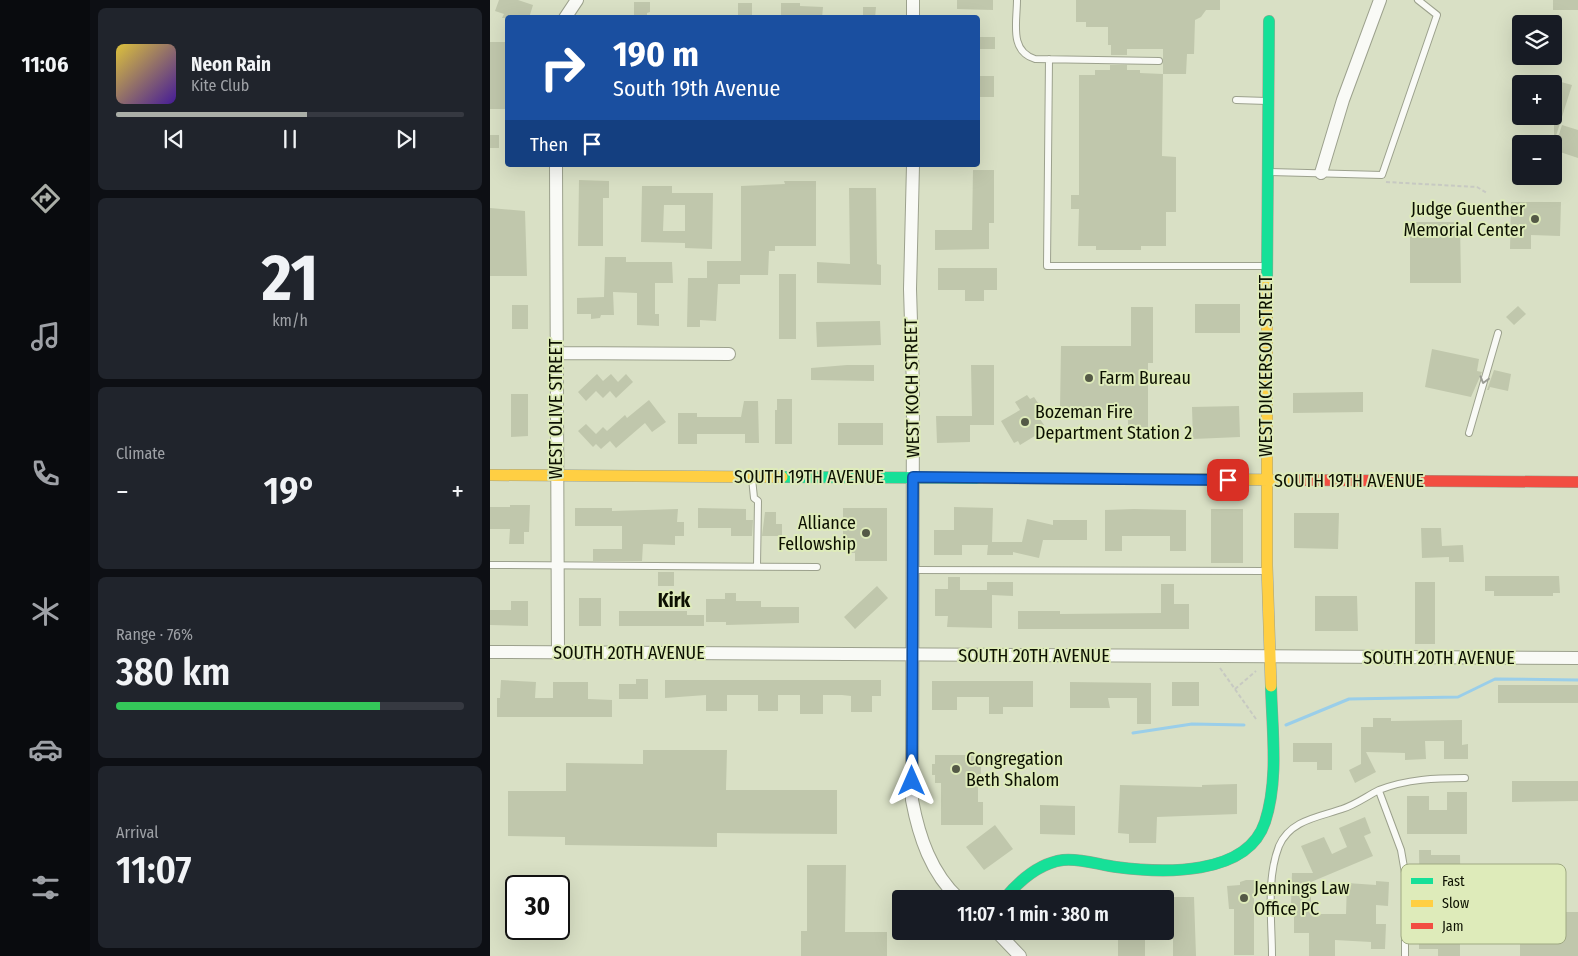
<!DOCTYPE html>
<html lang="en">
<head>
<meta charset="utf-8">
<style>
	body { margin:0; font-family:"Fira Sans Condensed",sans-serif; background:#20242c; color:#f1f3f6; height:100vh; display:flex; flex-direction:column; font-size:19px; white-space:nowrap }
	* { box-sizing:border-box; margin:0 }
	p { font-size:16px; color:#9ea1a6 }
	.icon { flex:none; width:28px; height:28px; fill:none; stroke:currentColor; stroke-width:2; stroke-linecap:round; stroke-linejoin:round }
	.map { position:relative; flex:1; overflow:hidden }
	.drawer { display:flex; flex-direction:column; gap:8px; padding:8px; background:#0d0f14; width:400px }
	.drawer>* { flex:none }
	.hud { position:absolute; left:15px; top:15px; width:475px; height:152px; border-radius:5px; box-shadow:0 5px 20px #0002; background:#1a4fa0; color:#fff; overflow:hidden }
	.buttons { position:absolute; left:1022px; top:15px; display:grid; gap:10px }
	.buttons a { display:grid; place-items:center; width:50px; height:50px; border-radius:5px; background:#171b24; box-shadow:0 5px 20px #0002; font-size:25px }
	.speed { position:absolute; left:15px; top:875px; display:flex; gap:10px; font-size:25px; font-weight:700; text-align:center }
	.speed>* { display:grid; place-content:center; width:65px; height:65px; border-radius:50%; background:#171b24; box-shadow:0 5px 20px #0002; line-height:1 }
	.speed .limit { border:2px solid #111; border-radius:8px; background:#fff; color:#111 }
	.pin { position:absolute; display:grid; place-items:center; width:42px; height:42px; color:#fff; margin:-21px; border-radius:10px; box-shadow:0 2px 8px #0006 }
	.me { position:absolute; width:55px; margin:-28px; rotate:0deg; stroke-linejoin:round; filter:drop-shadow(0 0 4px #0008) }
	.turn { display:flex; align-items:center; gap:18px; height:105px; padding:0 25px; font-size:22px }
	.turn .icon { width:65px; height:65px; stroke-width:2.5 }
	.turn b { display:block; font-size:35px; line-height:42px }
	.then { display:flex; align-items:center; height:48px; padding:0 25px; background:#0003; gap:10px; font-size:19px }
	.big { font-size:38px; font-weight:600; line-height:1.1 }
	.drawer .card { flex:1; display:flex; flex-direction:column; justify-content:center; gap:8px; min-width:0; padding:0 18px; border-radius:8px; background:#20242c }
	.drawer .dial { align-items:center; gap:0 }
	.dial b { font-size:65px; line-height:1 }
	.song { display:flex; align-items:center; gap:15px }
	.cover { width:60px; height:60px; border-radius:8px; background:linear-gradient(135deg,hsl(50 70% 55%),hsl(260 70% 35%)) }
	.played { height:5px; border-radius:2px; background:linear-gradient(90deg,#aaaea7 55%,#363941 55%) }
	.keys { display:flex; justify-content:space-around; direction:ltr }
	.heat { display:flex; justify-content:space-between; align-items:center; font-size:28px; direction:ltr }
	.charge { height:8px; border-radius:4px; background:linear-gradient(90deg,#34c759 76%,#363941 0) }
	.trip { position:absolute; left:402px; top:890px; width:282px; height:50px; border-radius:5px; background:#171b24; box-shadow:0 5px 20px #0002; font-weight:600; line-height:50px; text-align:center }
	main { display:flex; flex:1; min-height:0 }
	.tab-bar { display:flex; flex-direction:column; width:90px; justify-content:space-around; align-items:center; background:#090b0e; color:#9ea1a6 }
	.tab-bar .icon { width:35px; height:35px }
	.tab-bar .on { color:#aaaea7 }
	.tab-bar b { font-size:22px; color:#f1f3f6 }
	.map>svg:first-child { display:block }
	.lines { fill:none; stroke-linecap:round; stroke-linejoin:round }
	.stream { stroke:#9acee9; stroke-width:3 }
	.building { fill:#c0c7ac; fill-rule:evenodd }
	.lane-casing { stroke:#9ca18d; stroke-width:8 }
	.street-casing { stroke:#9ca18d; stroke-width:14 }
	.fast-casing { stroke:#9ca18d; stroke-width:12 }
	.slow-casing { stroke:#9ca18d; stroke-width:12 }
	.jam-casing { stroke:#9ca18d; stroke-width:12 }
	.path { stroke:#c7c9c2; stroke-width:2; stroke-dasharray:4 2.5; stroke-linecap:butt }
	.lane { stroke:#f9faf6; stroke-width:6 }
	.street { stroke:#f9faf6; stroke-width:12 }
	.fast { stroke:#16e098; stroke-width:11 }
	.slow { stroke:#ffcf43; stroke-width:11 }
	.jam { stroke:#f24e42; stroke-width:11 }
	.oneway { stroke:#9a9c94 }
	.route-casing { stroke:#114b97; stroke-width:12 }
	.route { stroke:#1a73e8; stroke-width:9 }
	.poi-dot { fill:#545946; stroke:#deebba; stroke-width:2 }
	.labels { text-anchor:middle; stroke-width:4; stroke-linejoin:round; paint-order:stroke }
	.poi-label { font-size:18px; fill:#0c1001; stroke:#deebba; text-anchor:start }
	.street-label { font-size:18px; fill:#0c1001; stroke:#deebba }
	.neighbourhood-label { font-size:19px; font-weight:bold; fill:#0c1001; stroke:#deebba }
	.key { fill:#deebba; stroke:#9fa982; stroke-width:1 }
	.key-label { font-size:14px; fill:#0c1001 }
</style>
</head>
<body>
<main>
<nav class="tab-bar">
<b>11:06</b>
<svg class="icon on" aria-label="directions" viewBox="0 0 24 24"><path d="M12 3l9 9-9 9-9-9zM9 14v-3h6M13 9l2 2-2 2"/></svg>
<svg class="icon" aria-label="music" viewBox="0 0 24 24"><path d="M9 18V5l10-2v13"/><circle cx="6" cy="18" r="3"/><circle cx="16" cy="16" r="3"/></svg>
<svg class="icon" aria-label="phone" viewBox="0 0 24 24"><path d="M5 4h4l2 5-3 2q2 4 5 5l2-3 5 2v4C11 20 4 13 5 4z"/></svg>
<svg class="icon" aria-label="climate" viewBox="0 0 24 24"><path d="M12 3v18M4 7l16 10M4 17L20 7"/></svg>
<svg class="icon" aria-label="car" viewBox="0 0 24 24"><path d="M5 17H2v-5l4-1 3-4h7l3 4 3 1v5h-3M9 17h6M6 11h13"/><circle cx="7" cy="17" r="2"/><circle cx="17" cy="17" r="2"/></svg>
<svg class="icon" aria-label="filters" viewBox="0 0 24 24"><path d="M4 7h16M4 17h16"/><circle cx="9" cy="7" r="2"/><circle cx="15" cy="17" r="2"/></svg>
</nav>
<section class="drawer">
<div class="card">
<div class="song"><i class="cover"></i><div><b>Neon Rain</b><p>Kite Club</p></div></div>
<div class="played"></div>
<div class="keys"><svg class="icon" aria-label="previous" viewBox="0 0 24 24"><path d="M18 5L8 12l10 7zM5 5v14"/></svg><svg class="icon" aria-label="pause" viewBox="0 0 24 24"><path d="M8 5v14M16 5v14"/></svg><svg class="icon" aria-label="next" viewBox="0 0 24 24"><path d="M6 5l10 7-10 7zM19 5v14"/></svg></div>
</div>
<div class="card dial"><b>21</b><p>km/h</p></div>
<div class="card"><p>Climate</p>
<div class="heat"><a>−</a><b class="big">19°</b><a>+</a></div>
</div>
<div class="card"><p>Range · 76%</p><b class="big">380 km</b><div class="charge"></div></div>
<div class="card"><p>Arrival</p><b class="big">11:07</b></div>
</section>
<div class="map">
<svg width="1088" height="956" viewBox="0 0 1088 956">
	<rect width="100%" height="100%" fill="#d9e0c5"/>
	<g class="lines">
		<path class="stream" d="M796,725L859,699L968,697L1005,679L1088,680
			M643,733L702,724L754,725"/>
	</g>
	<path class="building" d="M9,0H28L43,5L39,18H12L14,14L5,11Z
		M467,0H503V10L467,9Z
		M586,0H730V10H716L711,17L705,20L704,54H697L696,74H673V49H637V55H621V45H618V27H596V22H586Z
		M1063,0H1088V10H1063Z
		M144,2H160V12L157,13V18H144Z
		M248,3H262V18H248Z
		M291,3H310V6L333,7L332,18H291Z
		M373,7H386L385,18H373Z
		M488,37H505V49H488Z
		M0,42H18V109H0Z
		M620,65H637V70H650V73L673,74L672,156L686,157V212H676V246H651V250H606V246H588L589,209H581V195H589V75H605V70H620Z
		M488,76H504V97H488Z
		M1064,80L1082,85L1066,136L1064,135Z
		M1072,125L1088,130V158L1064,150Z
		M0,135H9V148H0Z
		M483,170H504V223H499V249L445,250V230H482Z
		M89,180L119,181V198H113V246H88Z
		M294,181H326V246H285V251H279L278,275H250V284H228L226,321L210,320V327H197L198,278H217V261H251V186L295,184Z
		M152,186H182V193H223L222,249L195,248V243L151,242ZM174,205H195V231H173Z
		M359,188H386L387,264L391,265V285L327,283V262L360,264Z
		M1021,202H1071L1070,236L1041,235V249H1020Z
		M0,208L35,211L37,276H0Z
		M920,222H970L971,283H920Z
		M115,257H136V262H182L183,283H165V314H169V326L147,325V293L123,292L124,315H111L110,318L101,319V314H87V298L114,297Z
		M448,268H507V290H494V301H475V290H448Z
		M289,274H306V339H289Z
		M705,304H750V333H705Z
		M22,305H38V329H22Z
		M1028,306L1036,314L1024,325L1016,317Z
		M641,307H663V363H658V437H638V410H570L571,346H641Z
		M390,321L391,345L327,347L326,322Z
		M942,349L989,359L987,371L992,372L981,397L935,387Z
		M357,365H384V381L321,380V368Z
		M481,365H504V425H480V442L447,443L446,416H482Z
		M1004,370L1021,374L1018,391L1000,387L999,390H997Z
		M107,374L113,381L121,374L128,382L136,374L143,382L126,398L120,391L113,398L106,391L96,401L88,392Z
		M873,392V412L803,413V393Z
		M21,394H38V436L21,437Z
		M537,395L540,399L544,397L554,412L548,416L554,425L550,427L553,431L530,445L528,441L524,443L511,421L530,410L525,402Z
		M287,399H302V444H285V410H287Z
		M159,400L176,422L162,432L155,423L126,448L120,441L111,449L106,444L103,447L88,431L96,424L106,434L113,427L117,431L135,415L137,418Z
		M254,401H268L269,443H255V434H207V444H188V413H207V417H251Z
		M749,406L750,437L703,439L702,407Z
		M348,423H393V445H348Z
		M20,505H40L39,532H34V544H19L20,529H0V507H20Z
		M464,507L503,508L502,542H532L537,519L563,525V520H597V540H553L549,558L523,552V555H497L498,545H472V555H444V530H464Z
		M85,508H122V511L188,509L187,522H194V536H185V545L153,544L152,561H103V549H132V526H85Z
		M208,508L256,509V520H263L262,536H241V528H208Z
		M353,508H397V561H365V553H357V541H353Z
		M644,509L696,510V551H680V536H632V551H615V510Z
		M721,509H753V563H721Z
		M275,512H286V524H292V536H272Z
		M804,513H849L848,549L804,548Z
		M931,528H951L952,546L973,545L974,562H959V557L932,558Z
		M168,572H184V586H168Z
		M995,576H1069L1070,593H1063V596H1004V591H995Z
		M458,577H470V590H497V582H523V596L502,595V628L457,627L458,616H445V589H458Z
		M925,582H945V644H925Z
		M671,584H684V604H699V629H528V611H570V614L671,613Z
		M387,586L398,598L365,629L354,617Z
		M235,593H246V601H271V607H309V623L236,625V622H216V599H235Z
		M825,596H867L868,631H825Z
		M89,598H111V626H89Z
		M21,601H38V626L0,625V610H21Z
		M129,611H197V615H214V626H129Z
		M146,679H158V699H129V684H146Z
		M11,680L46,682L45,698H63V682H98V699L122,700V717H7V698H10Z
		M175,680H391V696H382V712H361V696L352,695H333V714H310V695H288V711H268V695H237V711H216V695L175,698Z
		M442,681H543V707H513V714H499V697H467V710H442Z
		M580,682L661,683V724H647V698H618L620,708H580Z
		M682,682H709V706H682Z
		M1008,685H1088V703H1008Z
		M883,718H901V721L972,720V745L978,744V759H954V741H935L936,759L915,760V753L876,752L886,772L865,783L859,770L871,764V727H883Z
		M803,743H842V770H827V762H803Z
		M153,750H237L236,790H347V834L227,833V847L75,845V837L18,836V791H76V763L153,764Z
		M445,755H491V783H488V802H493V825H451V783H445V775H442V764H445Z
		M1022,781H1088V801L1022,802Z
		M747,784V814L667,817L666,843H639V834L628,833L630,785L712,787V785Z
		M957,792H977V834H917V796H939V810H957Z
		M550,805L585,806V835L550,834Z
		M875,817L881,833L874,836L883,856L821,882V914H856L857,883L886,885V881L899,882L898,906L886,905V924H896L895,949H881V942L845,940V956H819V933H804V905H801L802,873H823L811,846L834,837L842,854L857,847L849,828Z
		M505,825L523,849L494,870L476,847Z
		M929,850H941V855H970L971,913H930Z
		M317,865H356L355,932H397V956H311V931H317Z
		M756,880H764V955H744V909H739L737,886L750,885V882Z
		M683,897H704L706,956H683Z
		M1030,912H1088V956H1030Z
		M929,929H970V956H948V949H929Z
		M628,931H655V956H628Z"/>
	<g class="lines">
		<defs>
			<path id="lane" d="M527,0C527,22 519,51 545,59L669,61
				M559,59L557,266H774
				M746,100L777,101
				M779,172L892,175L947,15L928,0
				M979,433L1008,333
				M262,478L264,498L268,501L267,566
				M0,565L327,567
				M422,570L775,571
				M889,791L911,850L915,873V956
				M782,956C782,921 776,879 789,846C800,820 829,817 852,809C865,805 877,796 889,790C917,779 946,778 975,778"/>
			<path id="street" d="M423,0V18
				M75,18L87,0
				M66,165L68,653
				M423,165L420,289L423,388L422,800C429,837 441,873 469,899
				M831,173L853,100L890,0
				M67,353L239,354
				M0,652L1088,658
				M506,931L530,956"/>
			<path id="fast" d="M777,282L779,21
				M292,477L489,478
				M514,899C529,881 550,863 573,860C591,858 609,865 626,867C671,873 757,877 775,822C789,779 782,730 781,686"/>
			<path id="slow" d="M777,282V566L781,686
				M0,475L292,477
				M489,478L809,480"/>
			<path id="jam" d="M809,480L1088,482"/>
		</defs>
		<use href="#lane" class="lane-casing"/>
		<use href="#street" class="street-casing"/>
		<use href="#fast" class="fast-casing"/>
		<use href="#slow" class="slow-casing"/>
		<use href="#jam" class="jam-casing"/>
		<path class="path" d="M896,182L987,187L997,193
			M730,668L766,719
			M745,689L766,671"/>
		<use href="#lane" class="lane"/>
		<use href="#street" class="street"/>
		<use href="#fast" class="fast"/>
		<use href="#slow" class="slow"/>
		<use href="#jam" class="jam"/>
	</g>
	<defs><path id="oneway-chevron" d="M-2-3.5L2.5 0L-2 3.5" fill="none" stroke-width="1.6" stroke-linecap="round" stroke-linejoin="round" transform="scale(1.25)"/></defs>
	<use class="oneway" href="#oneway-chevron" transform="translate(994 380) rotate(106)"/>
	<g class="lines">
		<defs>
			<path id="route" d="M422,781L423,477L738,480"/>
		</defs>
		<use href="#route" class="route-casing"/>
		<use href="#route" class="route"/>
	</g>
	<g class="poi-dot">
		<circle cx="1045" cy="219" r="5"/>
		<circle cx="599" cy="378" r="5"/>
		<circle cx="535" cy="422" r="5"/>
		<circle cx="376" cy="533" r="5"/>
		<circle cx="466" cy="769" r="5"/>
		<circle cx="754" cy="898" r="5"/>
	</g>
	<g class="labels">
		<g class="poi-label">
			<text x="1035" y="215" text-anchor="end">Judge Guenther<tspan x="1035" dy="21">Memorial Center</tspan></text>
			<text x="609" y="384">Farm Bureau</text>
			<text x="545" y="418">Bozeman Fire<tspan x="545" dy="21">Department Station 2</tspan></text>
			<text x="366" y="529" text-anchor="end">Alliance<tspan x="366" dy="21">Fellowship</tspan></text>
			<text x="476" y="765">Congregation<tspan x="476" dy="21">Beth Shalom</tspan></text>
			<text x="764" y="894">Jennings Law<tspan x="764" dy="21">Office PC</tspan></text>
		</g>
		<g class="street-label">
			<text transform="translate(776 366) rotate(-90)" y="6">WEST DICKERSON STREET</text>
			<text transform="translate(422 388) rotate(-91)" y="6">WEST KOCH STREET</text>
			<text transform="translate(66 409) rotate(-90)" y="6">WEST OLIVE STREET</text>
			<text x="319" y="483">SOUTH 19TH AVENUE</text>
			<text x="859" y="487">SOUTH 19TH AVENUE</text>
			<text x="139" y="659">SOUTH 20TH AVENUE</text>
			<text x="544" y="662">SOUTH 20TH AVENUE</text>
			<text x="949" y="664">SOUTH 20TH AVENUE</text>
		</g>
		<g class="neighbourhood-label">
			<text x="184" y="607">Kirk</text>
		</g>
	</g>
	<rect x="911" y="864" width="165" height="80" rx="8" class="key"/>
	<rect x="921" y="878" width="22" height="6" fill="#16e098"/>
	<rect x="921" y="900" width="22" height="7" fill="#ffcf43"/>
	<rect x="921" y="923" width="22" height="6" fill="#f24e42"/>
	<g class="key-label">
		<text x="952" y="886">Fast</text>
		<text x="952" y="908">Slow</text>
		<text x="952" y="931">Jam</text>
	</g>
</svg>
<div class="buttons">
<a><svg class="icon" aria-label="layers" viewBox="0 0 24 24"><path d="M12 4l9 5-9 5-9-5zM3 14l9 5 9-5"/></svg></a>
<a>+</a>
<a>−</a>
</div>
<div class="speed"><div class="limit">30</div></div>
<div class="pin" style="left:738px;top:480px;background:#d93025"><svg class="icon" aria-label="arrive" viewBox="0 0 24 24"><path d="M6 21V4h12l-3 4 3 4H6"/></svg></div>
<svg class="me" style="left:422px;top:781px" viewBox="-20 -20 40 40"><path d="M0-17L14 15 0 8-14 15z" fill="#1a73e8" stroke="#fff" stroke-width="4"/></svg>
<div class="trip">11:07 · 1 min · 380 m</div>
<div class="hud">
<div class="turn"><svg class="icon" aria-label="right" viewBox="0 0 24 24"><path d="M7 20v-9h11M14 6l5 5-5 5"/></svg><div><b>190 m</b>South 19th Avenue</div></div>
<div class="then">Then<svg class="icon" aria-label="arrive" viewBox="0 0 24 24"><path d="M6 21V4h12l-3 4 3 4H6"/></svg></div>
</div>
</div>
</main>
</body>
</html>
